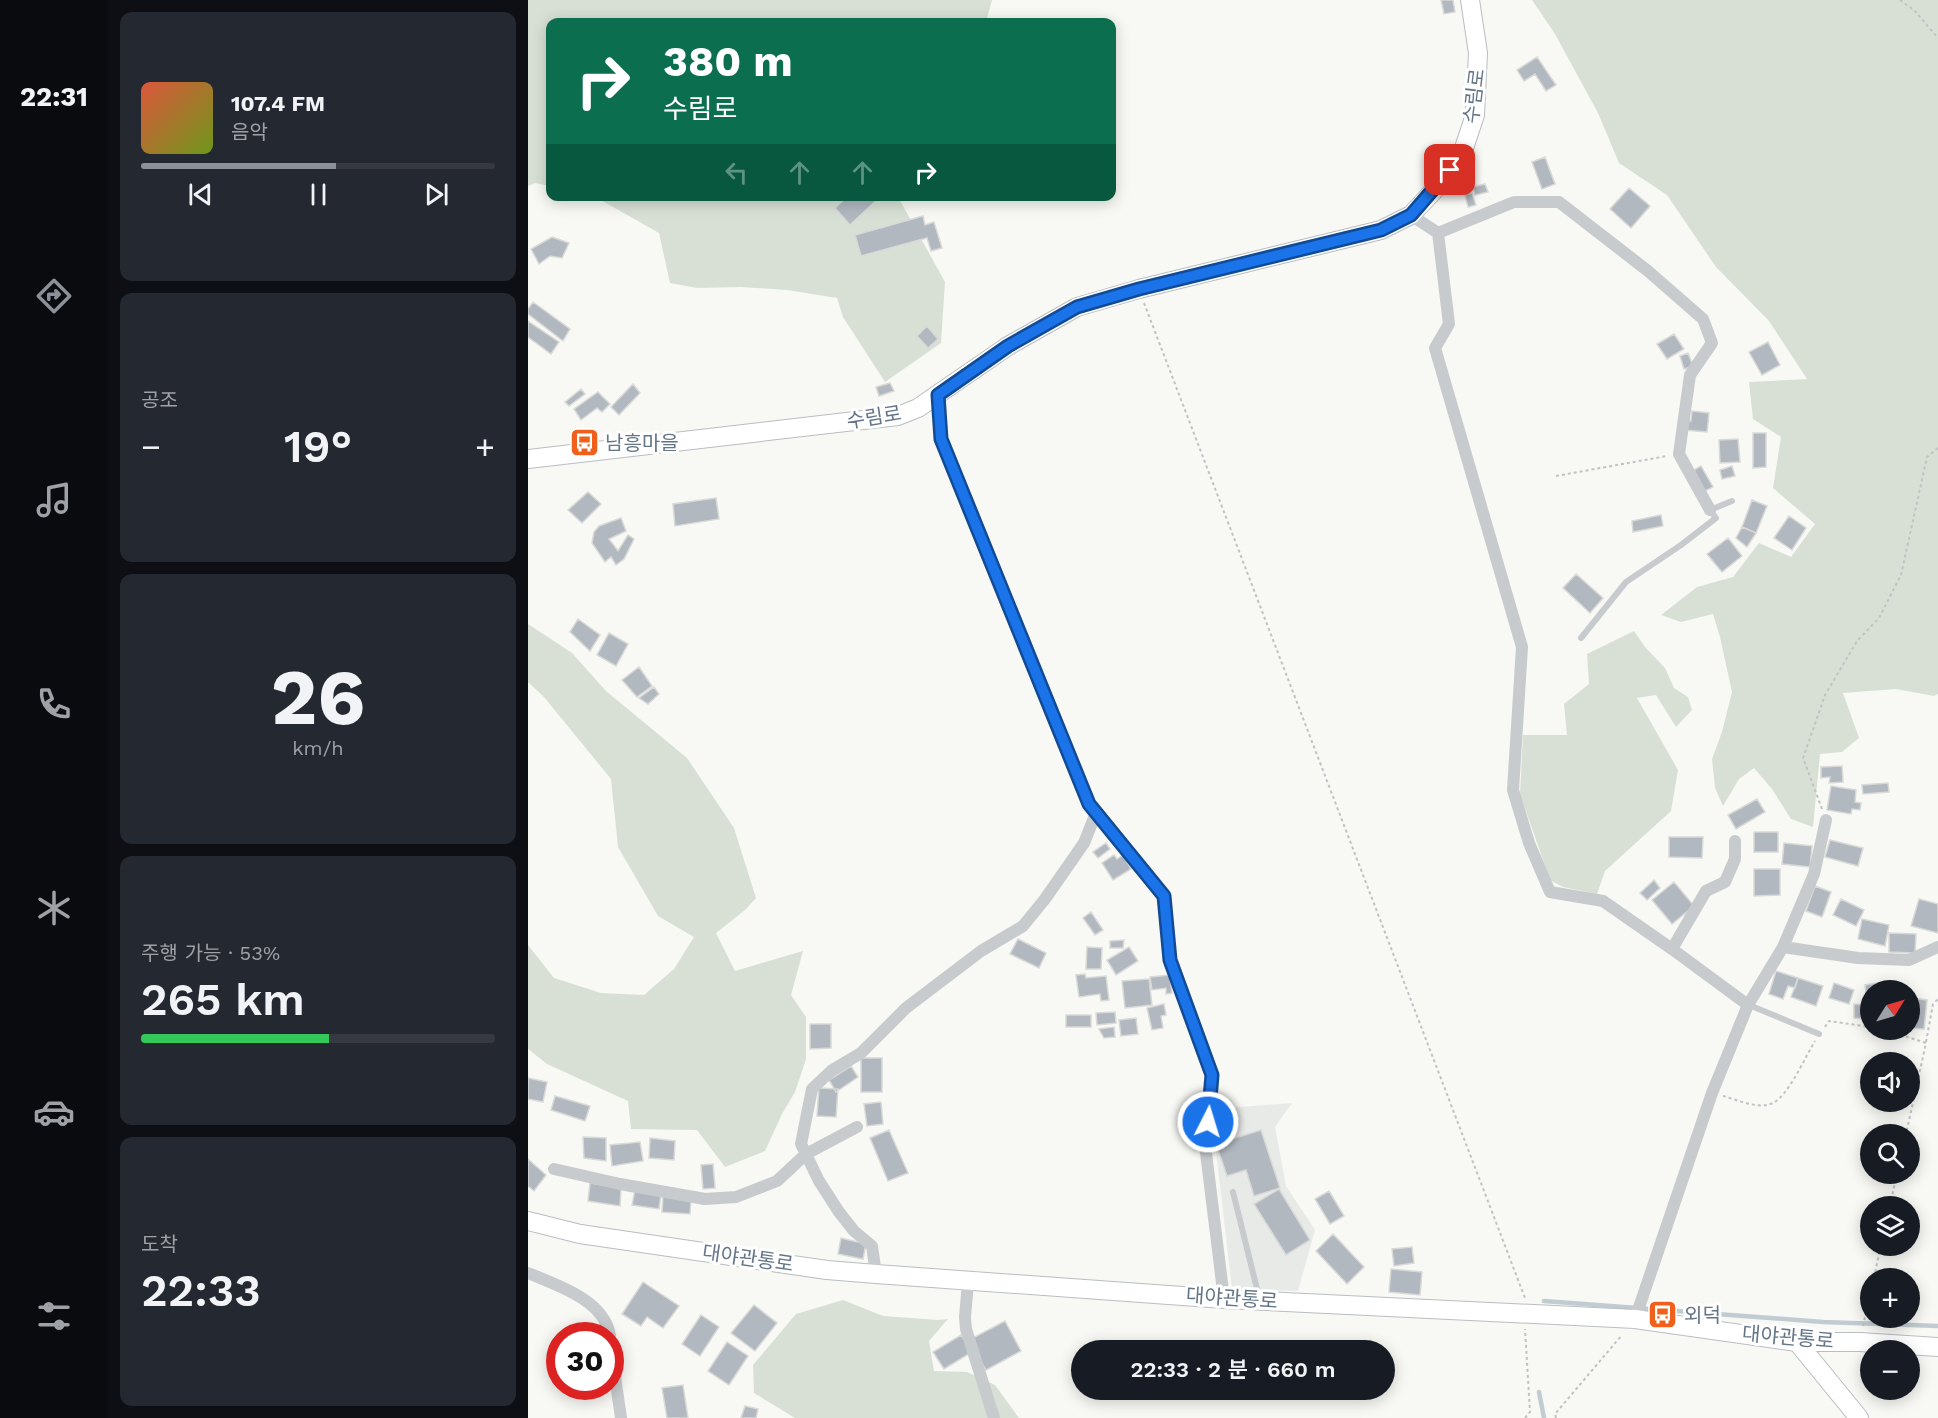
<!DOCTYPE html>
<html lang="ko">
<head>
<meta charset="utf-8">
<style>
	body { margin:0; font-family:"Work Sans","Noto Sans KR",sans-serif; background:#242831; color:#f1f3f6; height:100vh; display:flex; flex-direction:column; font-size:22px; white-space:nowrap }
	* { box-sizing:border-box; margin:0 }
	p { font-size:20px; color:#9ea1a6 }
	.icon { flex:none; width:33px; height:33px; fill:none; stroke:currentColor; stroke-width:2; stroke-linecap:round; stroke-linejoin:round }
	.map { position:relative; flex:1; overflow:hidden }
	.side { display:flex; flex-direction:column; gap:12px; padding:12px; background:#0d0f14; width:420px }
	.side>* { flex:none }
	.guide { position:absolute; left:18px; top:18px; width:570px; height:183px; border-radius:12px; box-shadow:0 3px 15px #0003; background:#0b6e4f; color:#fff; overflow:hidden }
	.needle { width:39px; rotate:53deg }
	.fabs { position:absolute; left:1332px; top:980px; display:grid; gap:12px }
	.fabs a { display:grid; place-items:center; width:60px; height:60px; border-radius:50%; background:#171b24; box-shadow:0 3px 15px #0003; font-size:30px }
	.speed { position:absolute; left:18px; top:1322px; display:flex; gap:12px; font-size:30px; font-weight:700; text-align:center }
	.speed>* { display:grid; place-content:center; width:78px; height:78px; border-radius:50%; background:#171b24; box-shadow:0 3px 15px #0003; line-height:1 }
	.speed .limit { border:9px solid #d22; background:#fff; color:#111 }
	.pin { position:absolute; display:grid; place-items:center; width:51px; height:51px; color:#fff; margin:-26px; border-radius:12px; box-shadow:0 3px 9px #0006 }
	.me { position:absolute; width:66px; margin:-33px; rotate:5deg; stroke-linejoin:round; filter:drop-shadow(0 0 4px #0008) }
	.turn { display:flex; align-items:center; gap:21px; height:126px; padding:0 18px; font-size:27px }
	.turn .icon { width:78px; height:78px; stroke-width:2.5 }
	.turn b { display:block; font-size:42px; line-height:51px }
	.lanes { display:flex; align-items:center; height:57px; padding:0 18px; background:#0003; justify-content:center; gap:30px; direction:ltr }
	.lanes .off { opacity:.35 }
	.big { font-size:45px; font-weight:600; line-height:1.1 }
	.side .card { flex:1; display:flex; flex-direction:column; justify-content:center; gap:9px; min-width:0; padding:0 21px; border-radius:12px; background:#242831 }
	.side .dial { align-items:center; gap:0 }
	.dial b { font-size:78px; line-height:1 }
	.song { display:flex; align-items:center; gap:18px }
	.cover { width:72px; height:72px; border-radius:9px; background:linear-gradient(135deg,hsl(10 70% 55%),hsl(80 70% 35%)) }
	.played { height:6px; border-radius:3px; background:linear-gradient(90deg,#8c9099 55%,#363941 55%) }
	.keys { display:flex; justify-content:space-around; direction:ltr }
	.heat { display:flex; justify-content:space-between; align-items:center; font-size:33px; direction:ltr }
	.charge { height:9px; border-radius:4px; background:linear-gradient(90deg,#34c759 53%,#363941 0) }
	.trip { position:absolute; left:543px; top:1340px; width:324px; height:60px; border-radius:30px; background:#171b24; box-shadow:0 3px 15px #0003; font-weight:600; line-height:60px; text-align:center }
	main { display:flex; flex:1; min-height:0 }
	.menu { display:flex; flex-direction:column; width:108px; justify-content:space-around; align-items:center; background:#090b0e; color:#9ea1a6 }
	.menu .icon { width:42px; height:42px }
	.menu .selected { color:#8c9099 }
	.menu b { font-size:27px; color:#f1f3f6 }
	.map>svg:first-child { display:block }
	.built { fill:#e8eae8 }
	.green { fill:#d8e0d5 }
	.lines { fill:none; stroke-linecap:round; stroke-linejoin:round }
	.stream { stroke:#c1ccd2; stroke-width:4.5 }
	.building { fill:#b1b8bf; stroke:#d9d9d7; stroke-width:1.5 }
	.secondary-casing { stroke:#b9bec3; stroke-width:20 }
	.path { stroke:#c0c2c5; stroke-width:2; stroke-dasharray:3 3; stroke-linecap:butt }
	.lane { stroke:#c7cbce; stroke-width:6 }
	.street { stroke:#c7cbce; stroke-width:12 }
	.secondary { stroke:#fff; stroke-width:18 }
	.route-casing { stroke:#114b97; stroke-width:15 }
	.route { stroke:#1a73e8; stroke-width:10 }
	.labels { text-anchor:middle; stroke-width:6; stroke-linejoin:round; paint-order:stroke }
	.street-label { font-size:20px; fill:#647588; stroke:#fff }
	.poi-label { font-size:20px; fill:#647588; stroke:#fff; text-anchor:start }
</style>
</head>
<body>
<main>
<nav class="menu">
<b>22:31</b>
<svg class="icon selected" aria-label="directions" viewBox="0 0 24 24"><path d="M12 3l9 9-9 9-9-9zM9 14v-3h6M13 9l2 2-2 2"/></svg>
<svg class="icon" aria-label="music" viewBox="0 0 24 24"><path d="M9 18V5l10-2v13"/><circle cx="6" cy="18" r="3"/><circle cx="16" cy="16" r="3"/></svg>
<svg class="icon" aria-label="phone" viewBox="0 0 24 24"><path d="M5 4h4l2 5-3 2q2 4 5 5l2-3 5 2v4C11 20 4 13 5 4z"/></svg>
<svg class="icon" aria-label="climate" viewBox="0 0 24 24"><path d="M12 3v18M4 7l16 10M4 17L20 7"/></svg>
<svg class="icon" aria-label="car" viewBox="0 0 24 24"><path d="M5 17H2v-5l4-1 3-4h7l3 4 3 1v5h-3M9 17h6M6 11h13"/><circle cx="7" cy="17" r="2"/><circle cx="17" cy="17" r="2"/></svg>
<svg class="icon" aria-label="filters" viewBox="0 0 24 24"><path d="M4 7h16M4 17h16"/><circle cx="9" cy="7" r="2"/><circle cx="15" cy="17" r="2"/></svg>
</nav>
<section class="side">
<div class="card">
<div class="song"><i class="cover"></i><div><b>107.4 FM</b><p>음악</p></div></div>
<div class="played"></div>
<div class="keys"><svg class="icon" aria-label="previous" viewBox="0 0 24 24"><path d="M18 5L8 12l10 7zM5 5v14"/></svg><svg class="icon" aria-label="pause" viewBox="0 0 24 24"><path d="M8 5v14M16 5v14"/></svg><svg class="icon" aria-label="next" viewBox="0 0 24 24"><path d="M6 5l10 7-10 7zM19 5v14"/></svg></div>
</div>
<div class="card"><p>공조</p>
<div class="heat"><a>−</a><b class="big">19°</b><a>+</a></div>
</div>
<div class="card dial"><b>26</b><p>km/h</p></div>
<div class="card"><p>주행 가능 · 53%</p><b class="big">265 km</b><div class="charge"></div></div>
<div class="card"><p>도착</p><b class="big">22:33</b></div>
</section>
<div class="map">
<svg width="1410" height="1418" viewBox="0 0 1410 1418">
	<rect width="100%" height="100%" fill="#f8f8f4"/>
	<path class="built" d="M764,1103L747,1127L758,1186L787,1230L770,1291L704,1289L686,1134L699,1108Z"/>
	<path class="green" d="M0,0H464L458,22H22V186L7,183L0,186Z
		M1004,0H1410V694L1406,696L1368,689L1315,693L1331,738L1314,752L1292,754L1285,827L1263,819L1244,789L1226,768L1211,779L1195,806L1187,788L1184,759L1194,732L1204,692L1192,637L1185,614L1153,622L1133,615L1169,587L1205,577L1231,543L1263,557L1287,524L1245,488L1253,437L1225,419L1221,382L1279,379L1241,321L1188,267L1139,195L1091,163L1070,113L1027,34Z
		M64,197H370L417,282L413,343L357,382L315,317L309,298L259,290L213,287L169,288L142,283L131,233L71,199Z
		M0,624L44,653L78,691L159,758L206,828L228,898L217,910L188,933L207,971L275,951L263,995L278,1017V1059L267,1092L254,1114L237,1151L197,1167L169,1130L103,1129L100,1101L19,1064L0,1049V945L26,978L73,993L116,995L146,969L166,937L130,916L90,847L83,779L16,697L0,682Z
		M1106,631L1117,647L1137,668L1146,688L1160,697L1164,710L1148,727L1128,695L1109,698L1150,770L1143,811L1077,871L1069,894L1035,887L1022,880L992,794L995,735H1039L1036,704L1061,684L1059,654Z
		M315,1300L355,1316L410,1320L420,1319L401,1341L406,1371L439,1372L467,1385L491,1418H267L226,1393L225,1365L268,1314Z"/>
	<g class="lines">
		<path class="stream" d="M1016,1301L1295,1322L1410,1326
			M1011,1392L1016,1418"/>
	</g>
	<path class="building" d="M913,0H925L927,12L916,14Z
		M1009,57L1028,85L1018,91L1007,74L996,81L989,70Z
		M1017,157L1027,184L1014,189L1004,162Z
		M957,184L960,192L947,195L945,187Z
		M1101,188L1122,206L1103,228L1082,209Z
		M944,193L948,205L940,207L937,195Z
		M320,196H353L322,225L307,208Z
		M395,216L397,225L406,222L414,248L403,251L399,238L333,256L327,235Z
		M24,237L41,243L34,258L22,256L11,264L3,249Z
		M5,302L42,329L35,341L0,314V309Z
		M0,321L31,342L23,354L0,337Z
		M399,326L410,339L400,348L389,336Z
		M1146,334L1156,349L1139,359L1129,344Z
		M1240,342L1252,365L1234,375L1221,352Z
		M1160,353L1165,366L1156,369L1152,356Z
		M362,383L366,391L351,396L348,387Z
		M105,384L112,393L91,415L83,407Z
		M53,389L57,394L41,406L37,402Z
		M70,392L82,404L74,412L69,408L53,420L46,409Z
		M1164,411L1181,413L1179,432L1157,430L1158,420L1163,421Z
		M1225,433H1238V467L1225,468Z
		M1210,439L1212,462L1192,463L1191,440Z
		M1173,466L1185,487L1177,491L1166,470Z
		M1204,466L1207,476L1194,479L1192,470Z
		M60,492L73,504L54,523L40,510Z
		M188,498L191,519L147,526L145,504Z
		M1224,500L1239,506L1228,533L1214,527Z
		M1133,515L1135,526L1105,532L1104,521Z
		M1261,516L1278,528L1264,550L1246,538Z
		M93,518L98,531L81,539L90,551L100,535L106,539L96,559L88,565L83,557L77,562L64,543L66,532L71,526Z
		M1214,527L1228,533L1219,547L1208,538Z
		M1200,538L1214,556L1194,572L1179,554Z
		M1048,574L1075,598L1062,613L1035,588Z
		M50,619L72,635L62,651L42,632Z
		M81,633L100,644L88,666L69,655Z
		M111,667L124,686L109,697L94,680Z
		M126,687L131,694L120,704L111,698Z
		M1314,766L1315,782L1301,783L1302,777L1293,778V767Z
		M1360,783L1361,792L1335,794L1334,785Z
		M1303,786L1328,790L1327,802L1333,803L1332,810L1324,809L1323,814L1299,810Z
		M1229,799L1237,812L1208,829L1200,815Z
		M1226,832H1250V852H1226Z
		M1141,837H1175L1174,858L1141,857Z
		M1302,840L1335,848L1330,866L1297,857Z
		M578,843L582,849L570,858L565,852Z
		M1256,843L1284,846L1282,867L1254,864Z
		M586,855L589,859L595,855L603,869L585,880L574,863Z
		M1226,869H1252V895L1226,896Z
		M1126,880L1132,888L1119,900L1112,893Z
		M1146,882L1166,906L1144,924L1124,900Z
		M1287,886L1303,892L1294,917L1278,911Z
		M1313,899L1336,910L1328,926L1305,915Z
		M1391,899L1410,904V933L1383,926Z
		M563,912L575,930L567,935L555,918Z
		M1334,919L1361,925L1357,946L1330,939Z
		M1361,933L1388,934L1387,953L1361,952Z
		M490,939L518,953L511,968L482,954Z
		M596,940L595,948H582V941Z
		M559,947L574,948L573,969H558Z
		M601,947L610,961L588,975L579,960Z
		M1248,971L1270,978L1267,988L1260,986L1255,999L1241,994Z
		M557,974L558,978L578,976L581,1000L573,1001L572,994L551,997L548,975Z
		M642,975L644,993L638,994V988L624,990L622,977Z
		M1270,978L1295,986L1288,1006L1263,997Z
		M621,979L624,1005L597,1008L594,981Z
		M1363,981L1365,990H1342V1001H1339L1337,985Z
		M1306,983L1326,990L1321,1004L1301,998Z
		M1383,998L1399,1000L1396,1029L1382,1028Z
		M636,1004L638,1015L633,1016L635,1028L624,1030L619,1008Z
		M1326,1004L1342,1006V1019L1326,1018Z
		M587,1012L588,1023L569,1025L568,1013Z
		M538,1015H563V1027H538Z
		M608,1018L610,1034L593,1036L591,1020Z
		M282,1024H303V1048L282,1049Z
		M586,1027L587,1037L576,1038L571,1029Z
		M333,1058H354V1092H333Z
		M323,1066L330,1077L308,1092L301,1080Z
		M0,1078L19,1082L15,1102L0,1099Z
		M291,1088L310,1089L308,1117L289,1116Z
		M27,1096L62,1106L57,1121L23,1110Z
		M353,1102L355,1124L339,1126L336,1104Z
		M361,1130L380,1173L360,1181L342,1138Z
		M733,1130L752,1188L726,1196L718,1170L699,1176L688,1144Z
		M55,1137L78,1138V1161L56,1158Z
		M122,1138L147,1141L146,1160L121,1158Z
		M112,1142L115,1161L84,1166L82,1145Z
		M0,1159L18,1175L6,1191L0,1186Z
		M185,1164L187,1188L175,1189L173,1165Z
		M62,1183L93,1188L92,1206L60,1201Z
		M751,1189L782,1240L758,1255L726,1204Z
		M107,1190L133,1194L131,1209L104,1205Z
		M801,1191L816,1216L802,1224L787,1199Z
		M135,1197L163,1200L162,1214L134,1212Z
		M805,1234L836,1267L819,1284L788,1251Z
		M313,1238L338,1244L335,1259L310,1254Z
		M884,1247L886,1263L866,1266L864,1249Z
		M863,1269L894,1272L892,1295L861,1292Z
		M115,1282L151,1306L135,1328L119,1317L113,1326L94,1314Z
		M226,1305L249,1323L227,1351L203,1333Z
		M173,1315L191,1327L172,1356L154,1344Z
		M477,1321L493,1351L458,1370L441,1340Z
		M433,1335L444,1352L416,1369L405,1352Z
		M199,1342L220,1356L201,1385L180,1371Z
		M155,1385L160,1418H139L134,1388Z
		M217,1406L230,1409L228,1418H213Z"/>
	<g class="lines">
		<defs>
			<path id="secondary" d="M0,459L370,416L390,408L480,346L549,307L611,289L853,230L883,215L912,184L933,157L947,115L950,53L942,0
				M0,1221L52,1234L299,1270L348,1274L696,1299L1107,1319L1269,1342H1332L1410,1347
				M1269,1342L1331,1418"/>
		</defs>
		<use href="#secondary" class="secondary-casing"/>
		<path class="path" d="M1372,0L1386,10L1410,38
			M616,303L997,1298
			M1028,476L1139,456
			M1294,809L1275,758L1297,695L1329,641L1351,618L1373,575L1399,457L1410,448
			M1297,1027L1301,1021L1342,1027
			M1355,1029L1398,1043L1378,1134
			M1398,1042L1405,1004L1410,999
			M1195,1096C1210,1100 1231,1110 1245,1103C1261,1095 1277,1057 1287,1041
			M1362,1206L1369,1173
			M1346,1278L1353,1245
			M1335,1326L1342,1294
			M997,1418L1002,1412L997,1329
			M1028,1418L1027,1414L1094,1335"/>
		<path class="lane" d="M1053,638L1098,582L1153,545L1188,518L1182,510L1204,501
			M1221,1005L1291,1034
			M705,1192L731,1297"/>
		<path class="street" d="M883,215L910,233L921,324L907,348L994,647L985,790L1001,843L1022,892L1075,901L1144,949L1220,1005L1184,1093L1107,1319
			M910,233L986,202H1031L1120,271L1175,319L1184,343L1162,375L1151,454L1182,510
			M410,395L413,439L561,804L635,896L642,960L684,1075L677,1145L696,1299
			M1255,947L1330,958L1381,960L1410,947
			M1144,949L1178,891L1197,882L1207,859V841
			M1220,1005L1255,947L1286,874L1298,820
			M26,1169L92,1184L177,1199L208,1197L249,1181L278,1154L329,1127
			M0,1273C29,1285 76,1300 82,1335
			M348,1274L344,1246L326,1231L311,1212L291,1181L273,1144L284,1089L303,1071L333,1053L378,1008L453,951L495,926L517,899L556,843L568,813
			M440,1282L437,1317L438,1329L466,1418
			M82,1342L93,1418"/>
		<use href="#secondary" class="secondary"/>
	</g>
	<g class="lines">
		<defs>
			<path id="route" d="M680,1122L684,1075L642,960L636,896L561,804L413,439L410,395L480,346L549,307L611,289L853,230L883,215L922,170"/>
		</defs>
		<use href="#route" class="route-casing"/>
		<use href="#route" class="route"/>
	</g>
	<defs>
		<symbol id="bus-square" viewBox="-11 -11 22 22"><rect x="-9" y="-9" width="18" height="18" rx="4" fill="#f1601b" stroke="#fff"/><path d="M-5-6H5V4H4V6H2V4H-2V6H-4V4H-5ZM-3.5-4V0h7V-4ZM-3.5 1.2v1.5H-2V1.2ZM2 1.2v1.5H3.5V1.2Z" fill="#fff"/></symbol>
	</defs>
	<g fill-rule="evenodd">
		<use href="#bus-square" x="40" y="426" width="33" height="33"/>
		<use href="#bus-square" x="1118" y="1298" width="33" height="33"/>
	</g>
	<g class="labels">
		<g class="street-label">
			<text transform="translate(946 96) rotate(-83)" y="7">수림로</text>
			<text transform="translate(346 417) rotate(-9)" y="7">수림로</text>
			<text transform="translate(220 1258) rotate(8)" y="7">대야관통로</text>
			<text transform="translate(704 1298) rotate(4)" y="7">대야관통로</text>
			<text transform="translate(1260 1337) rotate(5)" y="7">대야관통로</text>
		</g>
		<g class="poi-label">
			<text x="77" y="450">남흥마을</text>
			<text x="1156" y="1322">외덕</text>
		</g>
	</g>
</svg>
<div class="fabs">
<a><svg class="needle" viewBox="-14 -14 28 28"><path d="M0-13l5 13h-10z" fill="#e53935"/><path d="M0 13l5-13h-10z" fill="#9ea1a6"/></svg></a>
<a><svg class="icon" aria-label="sound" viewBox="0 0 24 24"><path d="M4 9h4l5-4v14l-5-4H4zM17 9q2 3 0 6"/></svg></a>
<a><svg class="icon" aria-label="search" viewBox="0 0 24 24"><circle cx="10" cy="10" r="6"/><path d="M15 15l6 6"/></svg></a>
<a><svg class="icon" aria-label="layers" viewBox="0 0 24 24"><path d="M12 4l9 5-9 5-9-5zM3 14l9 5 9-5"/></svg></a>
<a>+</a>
<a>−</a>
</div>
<div class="speed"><div class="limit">30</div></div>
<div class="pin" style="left:922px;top:170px;background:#d93025"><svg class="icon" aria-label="arrive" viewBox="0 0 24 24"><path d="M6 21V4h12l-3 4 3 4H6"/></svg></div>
<svg class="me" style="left:680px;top:1122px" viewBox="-20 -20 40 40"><circle r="17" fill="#1a73e8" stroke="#fff" stroke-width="3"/><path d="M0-11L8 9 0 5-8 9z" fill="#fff"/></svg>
<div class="trip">22:33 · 2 분 · 660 m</div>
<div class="guide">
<div class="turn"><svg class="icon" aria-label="right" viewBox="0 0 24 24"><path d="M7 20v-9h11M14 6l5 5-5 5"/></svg><div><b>380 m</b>수림로</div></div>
<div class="lanes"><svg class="icon off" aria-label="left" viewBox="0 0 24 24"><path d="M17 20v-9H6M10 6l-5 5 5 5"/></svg><svg class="icon off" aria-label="ahead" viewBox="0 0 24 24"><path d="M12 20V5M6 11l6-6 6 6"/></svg><svg class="icon off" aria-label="ahead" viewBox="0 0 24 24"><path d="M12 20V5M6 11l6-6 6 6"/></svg><svg class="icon" aria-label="right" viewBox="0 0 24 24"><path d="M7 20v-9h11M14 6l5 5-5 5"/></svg></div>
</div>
</div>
</main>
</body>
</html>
